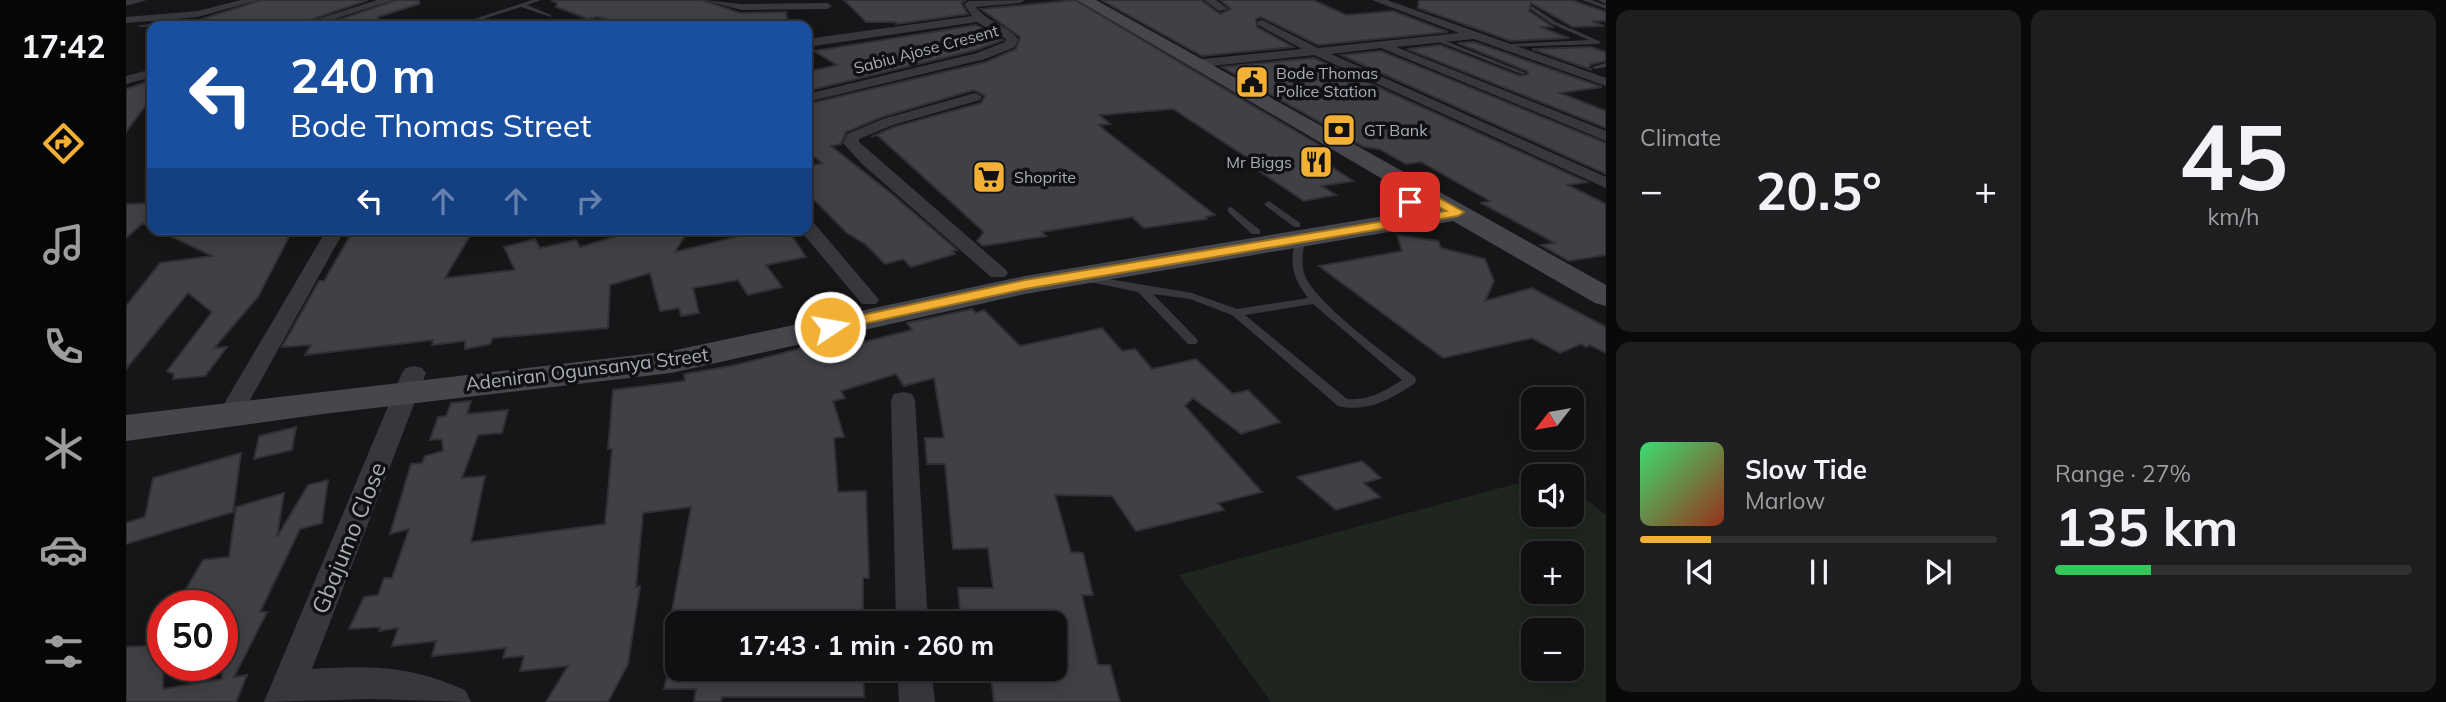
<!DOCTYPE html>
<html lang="en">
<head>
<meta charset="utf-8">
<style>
	body { margin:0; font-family:Mulish,sans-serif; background:#1e1e20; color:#f1f3f6; height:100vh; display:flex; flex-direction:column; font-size:26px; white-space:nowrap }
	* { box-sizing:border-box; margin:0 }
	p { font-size:23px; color:#9c9d9f }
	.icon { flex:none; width:38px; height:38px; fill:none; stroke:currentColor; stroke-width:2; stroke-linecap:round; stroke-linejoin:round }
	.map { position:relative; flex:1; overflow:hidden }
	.sheet { display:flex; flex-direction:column; gap:10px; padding:10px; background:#09090a; width:840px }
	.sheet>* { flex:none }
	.banner { position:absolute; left:21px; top:21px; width:665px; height:214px; border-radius:14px; box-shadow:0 4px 18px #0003,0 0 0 2px #303032; background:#1a4fa0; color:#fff; overflow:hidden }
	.needle { width:46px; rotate:239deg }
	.buttons { position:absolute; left:1395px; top:387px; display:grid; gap:14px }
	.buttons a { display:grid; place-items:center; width:63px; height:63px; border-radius:14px; background:#101012; box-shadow:0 4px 18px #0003,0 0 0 2px #303032; font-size:35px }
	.speed { position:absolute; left:21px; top:590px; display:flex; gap:14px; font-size:35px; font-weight:700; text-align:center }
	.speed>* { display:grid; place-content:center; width:91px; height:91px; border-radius:50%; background:#101012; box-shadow:0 4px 18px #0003,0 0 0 2px #303032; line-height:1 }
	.speed .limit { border:10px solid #d22; background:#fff; color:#111 }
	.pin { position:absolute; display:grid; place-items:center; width:60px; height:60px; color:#fff; margin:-30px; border-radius:14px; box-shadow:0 4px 10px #0006 }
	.me { position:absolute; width:77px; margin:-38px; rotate:78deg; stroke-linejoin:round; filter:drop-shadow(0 0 5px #0008) }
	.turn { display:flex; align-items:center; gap:24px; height:147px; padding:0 28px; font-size:32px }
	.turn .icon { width:91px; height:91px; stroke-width:2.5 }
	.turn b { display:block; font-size:49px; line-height:60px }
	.lanes { display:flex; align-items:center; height:66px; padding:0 28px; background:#0003; justify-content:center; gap:35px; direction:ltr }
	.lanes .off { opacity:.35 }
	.big { font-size:52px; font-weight:700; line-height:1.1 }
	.sheet .tile { flex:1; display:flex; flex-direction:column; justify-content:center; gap:10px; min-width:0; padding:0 24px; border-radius:14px; background:#1e1e20 }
	.sheet .dial { align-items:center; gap:0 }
	.dial b { font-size:91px; line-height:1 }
	.song { display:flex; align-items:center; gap:21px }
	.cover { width:84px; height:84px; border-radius:10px; background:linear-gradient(135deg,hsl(140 70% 55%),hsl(10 70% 35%)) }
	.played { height:7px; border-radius:4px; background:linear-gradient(90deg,#f2b134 20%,#303032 20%) }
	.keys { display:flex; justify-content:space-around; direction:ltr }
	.heat { display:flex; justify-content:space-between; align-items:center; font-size:38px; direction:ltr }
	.charge { height:10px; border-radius:5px; background:linear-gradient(90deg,#34c759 27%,#303032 0) }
	.sheet .tiles { flex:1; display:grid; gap:10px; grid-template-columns:repeat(2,1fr) }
	.trip { position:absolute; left:539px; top:611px; width:402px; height:70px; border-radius:14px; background:#101012; box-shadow:0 4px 18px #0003,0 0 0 2px #303032; font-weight:700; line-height:70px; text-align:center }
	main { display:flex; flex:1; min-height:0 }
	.tabs { display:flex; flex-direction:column; width:126px; justify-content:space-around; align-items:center; background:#060607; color:#9c9d9f }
	.tabs .icon { width:49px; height:49px }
	.tabs .active { color:#f2b134 }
	.tabs b { font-size:32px; color:#f1f3f6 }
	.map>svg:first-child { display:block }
	.green { fill:#1e261f; fill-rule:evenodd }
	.building { fill:#404145; stroke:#303034; stroke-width:2 }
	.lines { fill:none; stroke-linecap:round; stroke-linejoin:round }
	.lane { fill:#37383d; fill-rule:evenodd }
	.street { fill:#37383d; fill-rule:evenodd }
	.secondary { fill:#45474d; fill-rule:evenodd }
	.route { fill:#f2b134; stroke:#9d7322; stroke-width:2 }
	.labels { text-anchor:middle; stroke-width:7; stroke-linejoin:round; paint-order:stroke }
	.far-street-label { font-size:16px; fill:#a8adb8; stroke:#111113 }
	.far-poi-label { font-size:16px; fill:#a8adb8; stroke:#111113; text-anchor:start }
	.street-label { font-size:19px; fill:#a8adb8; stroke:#111113 }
	.near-street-label { font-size:23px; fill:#a8adb8; stroke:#111113 }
</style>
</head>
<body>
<main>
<nav class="tabs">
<b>17:42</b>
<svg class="icon active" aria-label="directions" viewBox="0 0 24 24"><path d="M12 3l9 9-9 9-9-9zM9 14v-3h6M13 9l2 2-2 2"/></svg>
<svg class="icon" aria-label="music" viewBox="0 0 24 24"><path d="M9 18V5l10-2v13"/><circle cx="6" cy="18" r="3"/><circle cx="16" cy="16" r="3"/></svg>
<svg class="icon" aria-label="phone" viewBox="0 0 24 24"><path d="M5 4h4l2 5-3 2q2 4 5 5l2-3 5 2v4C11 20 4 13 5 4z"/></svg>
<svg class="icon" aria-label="climate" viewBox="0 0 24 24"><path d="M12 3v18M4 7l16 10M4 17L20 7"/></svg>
<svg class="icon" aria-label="car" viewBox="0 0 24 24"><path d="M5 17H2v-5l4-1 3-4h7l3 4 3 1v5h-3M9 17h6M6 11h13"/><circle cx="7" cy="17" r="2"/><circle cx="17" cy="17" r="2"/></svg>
<svg class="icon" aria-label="filters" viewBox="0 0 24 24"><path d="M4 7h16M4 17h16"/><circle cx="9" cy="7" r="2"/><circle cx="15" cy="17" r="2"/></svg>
</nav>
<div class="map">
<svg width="1480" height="702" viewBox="0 0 1480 702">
	<rect width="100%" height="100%" fill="#161618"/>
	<path class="green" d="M1407,479V514H1446V488L1480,515V702H1145L1053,575ZM1407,553H1446V592H1407ZM1407,630H1446V668H1407Z"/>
	<path class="building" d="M135,0H242L167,26H13L73,20Z
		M270,0H293V4L252,17L255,26H195Z
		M425,0H576L614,13L660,12L662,24L509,26L471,17L462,19L430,7L431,3Z
		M718,0H840L835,3L842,14L770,24V22H740Z
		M949,0L1205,152L1186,154L1227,181L1196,186L1210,195L1178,201L1130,169L1137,168L1047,109L974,115L984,124L973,125L981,132L1089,215L1080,217L1081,219L1018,228L1006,217L916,232L920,236L857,246L851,241L858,232L751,135L745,137L768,127L855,103L859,96L848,90L756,117L720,132L715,144L705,146L766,194L831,250L826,251L829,254L785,267L777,259L759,264L739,244L721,233L681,193V167L696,163L681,151V104L860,62L890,49L894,37L855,9Z
		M975,0H1075L1094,14L1105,9L1094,0H1187L1220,15L1267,11L1322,32L1192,45L1135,17L1130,19L1131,27L1167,47L1076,56Z
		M1293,0H1446L1480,12V21H1466L1478,26L1447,27L1405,3L1403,11L1427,27H1414L1443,38L1385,41L1292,8Z
		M850,25L877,40L850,50L681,91V72L711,65L688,51Z
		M1348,42L1476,87L1434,93L1480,111V128L1281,49L1314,45L1394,76L1402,74L1401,71L1332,43Z
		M1465,47L1480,52V61L1465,64L1463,68L1466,70L1406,49Z
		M1255,51L1480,143V174L1215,55Z
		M1188,58L1461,182L1442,185L1480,204V255L1443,261L1415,245L1429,243L1355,203L1364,201L1295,162L1280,164L1253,149L1238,147L1096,67Z
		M26,80V97L0,132V89Z
		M26,203V228L17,223L0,238V204Z
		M30,229H167L132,297L88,348L101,347L79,376L47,379L48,374L41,371L86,312L62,293L0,369V306L34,263L86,256Z
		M228,229H281L280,235L348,229L319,278L389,270L378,247L409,239L414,248L450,240L454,247L495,235L500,229H563L549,252L622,234L618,229H661L680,257L640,265L656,287L622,295L612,280L567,288L573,313L555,316L553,308L534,311L524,273L484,285L482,328L367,338L364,344L339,349V341L306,345L307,340L179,355L185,345L156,347L193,281H198Z
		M1271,235L1312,241L1315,248L1359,259L1368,281L1359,301L1406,288L1480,327V353L1464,345L1460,347L1455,344L1434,353L1406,338L1317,358L1193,266L1276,251Z
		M846,309L850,313L858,310L894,346L976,328L996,351L1009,349L1026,369L1070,359L1107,394L1122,390L1154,422L1115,434L1067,398L1059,406L1136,492L1092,503L1098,510L1010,531L986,496L929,495L945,552L957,553L967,595H956L972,665H984L994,702H868L864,668H929V623H835L832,588H867L862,548L827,549L819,464H801L799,438H818L808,378L778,386L770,374L715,391L719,398L707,401L718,437L708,438L712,492L740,491L743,578H737V623L544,622L565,507L517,513L510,587L514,586L502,664L482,702H420L442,666L394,671L398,656L377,658L380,648L306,656L310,641L266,646L272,628L253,631L254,627L223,629L238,597L252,595L258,578H266L283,529L264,534L285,464L296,463L299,456L317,451L316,439L304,440L312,417L320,416L325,403L345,401L341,414L382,410L376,433L352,435L336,478L359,476L345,542L479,524L486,449H482L487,390L559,381L558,374L605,366L728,335L734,343L786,330L781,323Z
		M170,427L166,450L128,459L133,436Z
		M115,453L107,512L0,544V523L19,517L27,478Z
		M1236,461L1255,478L1238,483L1254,497L1210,510L1171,477Z
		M202,480L196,523L174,529L134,612H141L108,677L121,675L110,702H0V647L37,645V689L96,679V606H50L77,560L103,557L110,507L158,493L151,537L182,485Z
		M543,668H737L738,697H596L595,702H568L570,689H538Z"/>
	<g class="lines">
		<path class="lane" d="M406,0H415L401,5L425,15V17L395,7L335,26H327Z
			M1456,0H1465L1480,5V9Z
			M1406,6L1430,22L1475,42L1472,44L1381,47L1380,46L1383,44L1463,40L1426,24L1404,9Z
			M1308,38H1312L1400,73L1395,74L1308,40Z
			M1480,63V67L1469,69L1466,67Z
			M1143,201L1174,223V227H1168L1140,206L1138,204Z
			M1105,207L1134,230V234H1126L1102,212V208Z
			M1174,237L1179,240C1177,251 1175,262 1178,273C1185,300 1264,357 1289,377L1290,380L1289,383C1266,399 1241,413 1212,406L1106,315L1064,299L1027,294L1070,338L1072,341L1070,344H1062L1012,292L959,281L954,278L959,275L1066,293L1111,309L1182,298C1166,276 1164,266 1169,240ZM1187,304L1276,380C1259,391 1242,401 1221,399L1119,315Z"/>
		<path class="street" d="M0,0H21L0,6Z
			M115,0H132L72,17L0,23V17L72,11Z
			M251,0H267L187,26H170Z
			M578,0L615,4L701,3L706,6L701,9L615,10Z
			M899,0L894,3L850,7C861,22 880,24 892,39L889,47L859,59L681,102V94L851,53L879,42L880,39L851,22L681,47V39L846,16L838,4L843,1Z
			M1078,0H1090L1102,9L1093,11Z
			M1246,0H1261L1480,78V86L1348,39L1270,47L1480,131V141L1255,48L1205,54L1480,177V188L1188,55L1067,68L1061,64L1067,60L1176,49L1132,25V21L1136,20L1192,48L1333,33Z
			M1472,0H1480V4Z
			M26,69V77L0,84V76Z
			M849,93L856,97L854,100L767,125L733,139V142L879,269L882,273L879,277H865L736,164L717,143L721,134L757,119Z
			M681,221L688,223L750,296L753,300L750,304H736L673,229H681Z
			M201,229H219L113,420L104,422L95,420L92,414Z
			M288,366L296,368L300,373L186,669C244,665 286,666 339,690L345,702L246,699L138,702L276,373L280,368Z
			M777,392L786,394L789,400L802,623H770L765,400L768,394Z
			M771,668H805L809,702H773Z"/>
		<path class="secondary" d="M951,0H970L1480,285V306L1469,303L1327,221L899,294L545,373L197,414L0,441V415L545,351L899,276L1306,208Z"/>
	</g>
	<path class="route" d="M1304,193L1338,212L1332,216L899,289L704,331L696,327L704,322L899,280L1320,211L1302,201L1284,205L1278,202Z"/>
	<defs>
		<symbol id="civic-square" viewBox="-11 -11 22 22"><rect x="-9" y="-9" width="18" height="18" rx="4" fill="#f2b134" stroke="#111113"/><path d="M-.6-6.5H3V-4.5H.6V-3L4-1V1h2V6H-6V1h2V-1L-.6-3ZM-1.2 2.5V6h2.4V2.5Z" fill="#111"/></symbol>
		<symbol id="bank-square" viewBox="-11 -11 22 22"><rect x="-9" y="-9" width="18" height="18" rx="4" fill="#f2b134" stroke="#111113"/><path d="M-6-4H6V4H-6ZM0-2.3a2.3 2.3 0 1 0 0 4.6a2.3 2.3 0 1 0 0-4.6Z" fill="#111"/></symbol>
		<symbol id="restaurant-square" viewBox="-11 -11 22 22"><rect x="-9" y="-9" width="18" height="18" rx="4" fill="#f2b134" stroke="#111113"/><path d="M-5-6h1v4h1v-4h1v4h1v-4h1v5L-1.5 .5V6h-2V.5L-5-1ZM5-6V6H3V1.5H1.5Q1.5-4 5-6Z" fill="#111"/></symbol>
		<symbol id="supermarket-square" viewBox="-11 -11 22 22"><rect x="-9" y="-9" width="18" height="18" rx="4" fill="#f2b134" stroke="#111113"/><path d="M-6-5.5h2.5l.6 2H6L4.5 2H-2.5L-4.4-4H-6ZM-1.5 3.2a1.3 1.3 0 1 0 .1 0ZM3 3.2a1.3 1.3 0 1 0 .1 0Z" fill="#111"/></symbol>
	</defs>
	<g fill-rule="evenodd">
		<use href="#civic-square" x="1107" y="63" width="38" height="38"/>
		<use href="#bank-square" x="1194" y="111" width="38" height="38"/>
		<use href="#restaurant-square" x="1171" y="143" width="38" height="38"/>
		<use href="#supermarket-square" x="844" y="158" width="38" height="38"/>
	</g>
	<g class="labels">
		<g class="far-street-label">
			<text transform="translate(800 49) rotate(-15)" y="6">Sabiu Ajose Cresent</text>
		</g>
		<g class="far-poi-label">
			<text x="1150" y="79">Bode Thomas<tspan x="1150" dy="18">Police Station</tspan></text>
			<text x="1238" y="136">GT Bank</text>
			<text x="1166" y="168" text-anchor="end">Mr Biggs</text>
			<text x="888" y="183">Shoprite</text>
		</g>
		<g class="street-label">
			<text transform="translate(461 369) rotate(-7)" y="7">Adeniran Ogunsanya Street</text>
		</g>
		<g class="near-street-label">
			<text transform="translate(223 538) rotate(-68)" y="8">Gbajumo Close</text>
		</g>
	</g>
</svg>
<div class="buttons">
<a><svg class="needle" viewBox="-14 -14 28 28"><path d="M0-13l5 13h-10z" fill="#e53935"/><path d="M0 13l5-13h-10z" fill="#9c9d9f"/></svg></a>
<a><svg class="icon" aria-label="sound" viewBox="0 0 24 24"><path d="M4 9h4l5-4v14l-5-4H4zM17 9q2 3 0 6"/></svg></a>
<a>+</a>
<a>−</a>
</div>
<div class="speed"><div class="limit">50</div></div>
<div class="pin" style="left:1284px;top:202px;background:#d93025"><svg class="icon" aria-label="arrive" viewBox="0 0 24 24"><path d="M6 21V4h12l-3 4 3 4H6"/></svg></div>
<svg class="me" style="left:704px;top:327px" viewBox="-20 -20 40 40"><circle r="17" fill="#f2b134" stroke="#fff" stroke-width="3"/><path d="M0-11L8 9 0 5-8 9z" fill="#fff"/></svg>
<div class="trip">17:43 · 1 min · 260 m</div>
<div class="banner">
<div class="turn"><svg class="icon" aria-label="left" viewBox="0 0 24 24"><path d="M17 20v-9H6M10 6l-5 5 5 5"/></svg><div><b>240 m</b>Bode Thomas Street</div></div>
<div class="lanes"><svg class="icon" aria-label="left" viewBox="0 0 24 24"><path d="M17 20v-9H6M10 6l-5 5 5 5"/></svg><svg class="icon off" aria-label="ahead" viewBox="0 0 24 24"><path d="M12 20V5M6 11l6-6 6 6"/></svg><svg class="icon off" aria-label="ahead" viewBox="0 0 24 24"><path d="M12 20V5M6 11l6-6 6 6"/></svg><svg class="icon off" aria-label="right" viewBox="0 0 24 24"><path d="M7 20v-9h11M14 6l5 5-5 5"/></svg></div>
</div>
</div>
<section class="sheet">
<div class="tiles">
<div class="tile"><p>Climate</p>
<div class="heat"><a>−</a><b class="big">20.5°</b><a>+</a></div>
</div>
<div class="tile dial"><b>45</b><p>km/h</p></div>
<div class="tile">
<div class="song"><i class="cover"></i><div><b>Slow Tide</b><p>Marlow</p></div></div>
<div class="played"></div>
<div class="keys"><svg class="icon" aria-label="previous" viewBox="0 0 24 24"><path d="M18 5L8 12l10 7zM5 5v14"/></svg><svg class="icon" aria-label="pause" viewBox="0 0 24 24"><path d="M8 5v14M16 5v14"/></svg><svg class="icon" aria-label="next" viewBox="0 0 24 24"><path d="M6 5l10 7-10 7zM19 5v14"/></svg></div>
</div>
<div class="tile"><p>Range · 27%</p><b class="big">135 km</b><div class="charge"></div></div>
</div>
</section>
</main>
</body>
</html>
